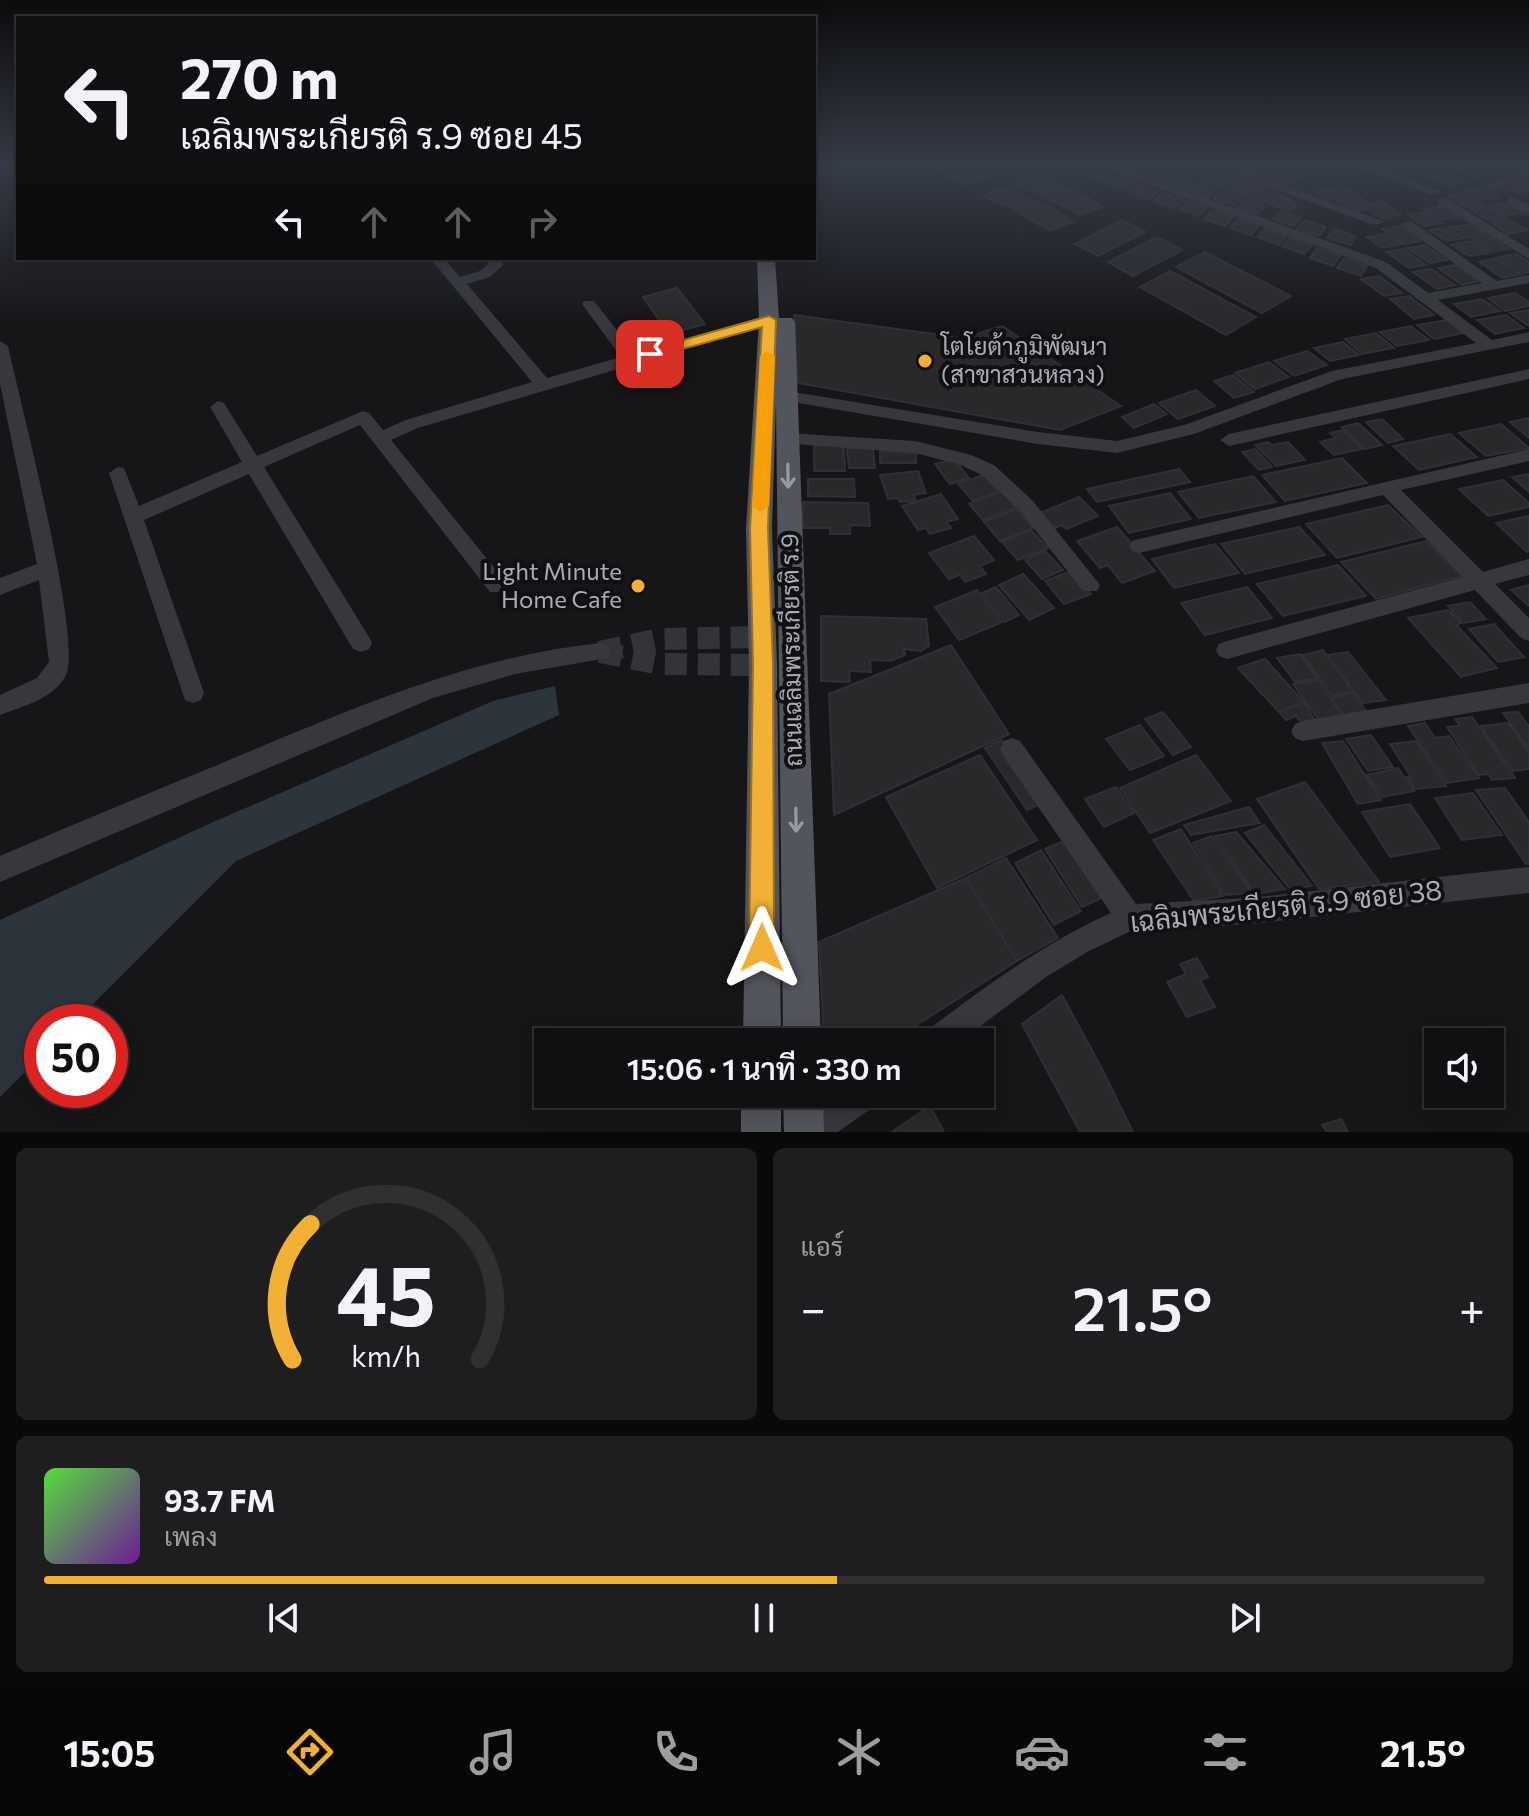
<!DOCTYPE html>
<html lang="th">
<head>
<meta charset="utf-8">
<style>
	body { margin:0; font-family:Commissioner,Sarabun,sans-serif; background:#1e1e20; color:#f1f3f6; height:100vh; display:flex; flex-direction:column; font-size:30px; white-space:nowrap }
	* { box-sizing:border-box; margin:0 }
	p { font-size:26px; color:#9c9d9f }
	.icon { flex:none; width:44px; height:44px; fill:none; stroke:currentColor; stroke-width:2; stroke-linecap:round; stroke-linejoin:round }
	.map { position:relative; height:1132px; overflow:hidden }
	.details { display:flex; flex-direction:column; gap:16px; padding:16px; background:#09090a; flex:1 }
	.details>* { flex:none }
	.top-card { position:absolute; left:16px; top:16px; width:800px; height:244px; border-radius:0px; box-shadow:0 4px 20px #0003,0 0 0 2px #303032; background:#101012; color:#f1f3f6; overflow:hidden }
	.buttons { position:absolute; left:1424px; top:1028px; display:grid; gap:16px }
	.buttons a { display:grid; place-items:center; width:80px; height:80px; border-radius:0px; background:#101012; box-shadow:0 4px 20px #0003,0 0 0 2px #303032; font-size:40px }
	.speed { position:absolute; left:24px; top:1004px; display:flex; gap:16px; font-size:40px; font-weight:700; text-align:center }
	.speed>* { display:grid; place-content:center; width:104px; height:104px; border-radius:50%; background:#101012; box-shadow:0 4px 20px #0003,0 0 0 2px #303032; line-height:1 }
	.speed .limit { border:12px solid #d22; background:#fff; color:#111 }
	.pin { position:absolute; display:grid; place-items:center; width:68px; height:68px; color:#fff; margin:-34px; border-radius:16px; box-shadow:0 4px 12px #0006 }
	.me { position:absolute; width:88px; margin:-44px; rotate:0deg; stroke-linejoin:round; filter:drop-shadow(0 0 6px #0008) }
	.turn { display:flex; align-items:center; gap:28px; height:168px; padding:0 32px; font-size:36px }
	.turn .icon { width:104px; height:104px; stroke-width:2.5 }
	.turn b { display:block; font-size:56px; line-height:68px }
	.lanes { display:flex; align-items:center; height:76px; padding:0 32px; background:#0003; justify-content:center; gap:40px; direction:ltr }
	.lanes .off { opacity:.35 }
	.big { font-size:60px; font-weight:600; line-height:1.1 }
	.details .widget { flex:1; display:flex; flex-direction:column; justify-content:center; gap:12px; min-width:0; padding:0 28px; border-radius:12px; background:#1e1e20 }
	.details .dial { align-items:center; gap:0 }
	.dial svg { height:208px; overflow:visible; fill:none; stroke:#303032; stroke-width:7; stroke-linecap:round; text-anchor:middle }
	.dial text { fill:#f1f3f6; stroke:none }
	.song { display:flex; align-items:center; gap:24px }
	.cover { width:96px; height:96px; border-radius:12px; background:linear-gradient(135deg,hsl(110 70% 55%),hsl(280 70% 35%)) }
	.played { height:8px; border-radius:4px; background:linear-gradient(90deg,#f2b134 55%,#303032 55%) }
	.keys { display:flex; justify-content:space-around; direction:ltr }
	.heat { display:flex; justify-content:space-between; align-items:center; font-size:44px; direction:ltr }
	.details .tiles { flex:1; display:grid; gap:16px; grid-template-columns:1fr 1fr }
	.widget:last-child { grid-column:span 2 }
	.trip { position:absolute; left:534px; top:1028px; width:460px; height:80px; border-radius:0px; background:#101012; box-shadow:0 4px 20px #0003,0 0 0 2px #303032; font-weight:600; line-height:80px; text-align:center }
	.tabs { display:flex; height:128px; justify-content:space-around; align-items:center; background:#060607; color:#9c9d9f }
	.tabs .icon { width:56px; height:56px }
	.tabs .active { color:#f2b134 }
	.tabs b { font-size:36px; color:#f1f3f6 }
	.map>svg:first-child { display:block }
	.water { fill:#2c353c }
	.building { fill:#29292c; stroke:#303034; stroke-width:2 }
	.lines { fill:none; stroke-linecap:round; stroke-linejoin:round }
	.minor-tunnel { stroke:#333438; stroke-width:22; stroke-dasharray:22 11; stroke-linecap:butt }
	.minor { fill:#37383d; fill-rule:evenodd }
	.major { fill:#53555c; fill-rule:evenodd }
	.oneway { stroke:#979ba6 }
	.route { fill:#f2b134; stroke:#9d7322; stroke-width:2 }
	.slow { fill:#f59e0b }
	.poi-dot { fill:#f2b134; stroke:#111113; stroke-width:3 }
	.labels { text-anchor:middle; stroke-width:8; stroke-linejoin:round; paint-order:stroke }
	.poi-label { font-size:24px; fill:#a8adb8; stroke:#111113; text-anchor:start }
	.street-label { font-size:24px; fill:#a8adb8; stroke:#111113 }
	.near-street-label { font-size:28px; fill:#a8adb8; stroke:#111113 }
</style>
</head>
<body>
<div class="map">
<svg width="1529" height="1132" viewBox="0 0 1529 1132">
	<rect width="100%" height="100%" fill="#161618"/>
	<path class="water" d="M555,686L559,715L236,861L75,1022H42V1055L0,1097V920L211,823L493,701Z"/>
	<path class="building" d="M928,165H970L988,178L966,185Z
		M1231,165H1273L1300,175L1285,186Z
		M1415,165H1424L1436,170L1426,177L1407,171Z
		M1151,166L1169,172L1161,179L1142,173Z
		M1467,166L1487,174L1478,178L1458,169Z
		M1095,169L1113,175L1104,182L1085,176Z
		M1214,170L1227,174L1235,179L1224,187L1202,180Z
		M1032,173L1083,195L1103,207L1081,215L1014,183Z
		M1448,173L1467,181L1451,187L1432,179Z
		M1174,174L1193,180L1185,188L1166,182Z
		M1117,177L1136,183L1127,190L1108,184Z
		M1244,178L1269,186L1263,191L1238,183Z
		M1522,181L1529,185V190L1519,194L1504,188Z
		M1236,182L1260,191L1257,193L1264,195L1258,200L1227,189Z
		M1196,183L1215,189L1208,197L1188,190Z
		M1139,185L1158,191L1149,199L1130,192Z
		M1341,186L1370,204L1380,201L1401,214L1383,219L1367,209L1354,212L1334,199L1328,200L1314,192Z
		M1002,187L1054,209L1073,222L1050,231L1008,206L983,196Z
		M1482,187L1499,198L1481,200L1465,190Z
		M1222,191L1242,197L1234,205L1214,199Z
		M1269,192L1289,199L1287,200L1297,204L1290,211L1260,200Z
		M1163,193L1183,200L1174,208L1154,201Z
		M1466,193L1483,204L1465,207L1448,196Z
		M1245,199L1265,206L1258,214L1237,208Z
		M1187,201L1207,208L1199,216L1179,209Z
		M1507,203L1524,213L1506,216L1489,205Z
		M1441,206L1458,217L1440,220L1424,209Z
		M1487,206L1505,217L1487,220L1470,209Z
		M1212,210L1233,217L1225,226L1204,219Z
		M1280,211L1301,217L1294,226L1273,219Z
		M1426,212L1442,223L1424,226L1408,215Z
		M1238,219L1259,226L1251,235L1230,228Z
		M1508,219L1527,230L1508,234L1491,222Z
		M1122,220L1145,232L1098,256L1075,244Z
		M1305,220L1326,227L1319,236L1297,229Z
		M1471,224L1488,235L1470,238L1453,227Z
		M1399,226L1420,241L1404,244L1382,229Z
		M1448,227L1465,238L1447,241L1429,230Z
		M1265,228L1286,236L1279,245L1257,237Z
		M1334,229L1356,236L1350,245L1327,238Z
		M1386,234L1401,244L1382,248L1367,237Z
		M1157,237L1182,250L1133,276L1108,262Z
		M1290,237L1312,245L1304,254L1282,246Z
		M1491,237L1509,249L1491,252L1473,240Z
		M1470,241L1488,253L1469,256L1452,245Z
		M1424,245L1447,260L1430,263L1407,248Z
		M1317,248L1340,256L1333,266L1310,258Z
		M1403,249L1426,265L1409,268L1386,252Z
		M1205,252L1291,296L1262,313L1176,267Z
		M1516,254L1529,262V272L1524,273L1499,257Z
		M1344,258L1367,266L1361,276L1337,268Z
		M1496,258L1521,274L1503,278L1479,262Z
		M1455,265L1480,281L1462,285L1438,268Z
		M1431,269L1455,285L1437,289L1413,272Z
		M1170,271L1256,317L1226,335L1140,287Z
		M1379,276L1402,293L1384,296L1361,279Z
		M677,288L705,324L669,334L643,297Z
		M1515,293L1529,302V306L1505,311L1488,298Z
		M1409,296L1434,315L1414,319L1390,299Z
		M1482,299L1500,311L1471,317L1454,304Z
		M1529,310V326L1510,313Z
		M794,315L963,338L1002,326L1121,406L1060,430L798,383Z
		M1506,315L1524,328L1495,334L1477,320Z
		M1446,320L1464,333L1434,339L1417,325Z
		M1411,326L1429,340L1397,346L1380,332Z
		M1376,333L1394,348L1362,354L1345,339Z
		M1343,342L1359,355L1330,361L1314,348Z
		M1307,351L1327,365L1294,376L1274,361Z
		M1269,362L1289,377L1255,389L1235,373Z
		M1233,375L1254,392L1234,398L1214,381Z
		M1196,390L1215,406L1178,419L1159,403Z
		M1154,404L1167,414L1134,428L1122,417Z
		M1529,418V438L1510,422Z
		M1382,419L1403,439L1388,443L1366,422Z
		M1358,423L1382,445L1365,449L1342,427Z
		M1501,424L1529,448L1486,456L1459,433Z
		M1342,430L1362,449L1334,455L1320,442L1336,438L1330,433Z
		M1450,434L1477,457L1419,470L1393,446Z
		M1268,442L1272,445L1288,442L1305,460L1276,466L1255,445Z
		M814,444L844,445L845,471H814Z
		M847,448H873L875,468H849Z
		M1255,449L1272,467L1259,470L1242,452Z
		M880,451L916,453V463H880Z
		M1342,458L1367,483L1285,501L1262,475Z
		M954,459L969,478L950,484L935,464Z
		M1179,469L1190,482L1097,502L1087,489Z
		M918,471L926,493L914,495L916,501L900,502L898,498L888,499L880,475Z
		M1529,474V492L1512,477Z
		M983,475L998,491L973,501L958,484Z
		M1253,476L1276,502L1199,518L1178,492Z
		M808,479H854L855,497L808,496Z
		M1503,480L1529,503V507L1488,516L1459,489Z
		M1002,492L1016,508L983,520L969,504Z
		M1170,493L1191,519L1129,533L1109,506Z
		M941,494L958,519L946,522L951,528L930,534L926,528L918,530L902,506Z
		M1079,497L1098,516L1066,529L1062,525L1052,529L1038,514Z
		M803,502L868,503L870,526L850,525V534H830V528H803Z
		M1388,505L1422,537L1337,558L1306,524Z
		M1017,509L1033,528L1000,541L984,522Z
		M1529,516V551L1527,552L1496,523Z
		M1117,527L1155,571L1122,583L1108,565L1100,568L1077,541Z
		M1299,527L1325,555L1245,574L1221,544Z
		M1031,530L1048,548L1018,560L1002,542Z
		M974,536L994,560L980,566L986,574L965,582L960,575L949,579L929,553Z
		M1426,541L1462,576L1376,599L1341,562Z
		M1215,544L1239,573L1174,588L1152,559Z
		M1045,551L1063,570L1042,579L1025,560Z
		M1338,565L1366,596L1283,616L1257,584Z
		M1072,571L1091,594L1064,604L1045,581Z
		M1023,574L1054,608L1029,620L999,585Z
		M1529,585V606L1511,590Z
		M996,587L1019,615L1005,622L982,593Z
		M1247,587L1272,618L1205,635L1181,603Z
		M977,590L1002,622L959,640L935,607Z
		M1470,602L1486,619L1463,623L1448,606Z
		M1448,610L1461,623L1456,625L1497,668L1461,677L1408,618Z
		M821,616L926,619L929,646L921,651L904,649L905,655L891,661L870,660L871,672L849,671L850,682L821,681Z
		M1494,624L1524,657L1498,662L1469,629Z
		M951,645L1009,734L834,815L829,694Z
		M1323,650L1353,691L1332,696L1303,655Z
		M1348,652L1386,700L1363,703L1327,655Z
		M1300,654L1317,678L1295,682L1277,658Z
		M1265,659L1304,702L1279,712L1238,668Z
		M1318,680L1342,715L1318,719L1293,684Z
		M1354,693L1367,713L1344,716L1332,698Z
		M1304,702L1314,719L1301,722L1296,716L1286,720L1279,712Z
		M1163,712L1191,747L1173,755L1145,719Z
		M1518,712L1529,727V749L1503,713Z
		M1472,717L1515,778L1492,780L1488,774L1479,775L1447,727L1460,726L1455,719Z
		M1425,723L1435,738L1449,736L1479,778L1447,783L1408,726Z
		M1508,723L1529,752V769L1513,771L1480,726Z
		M1140,725L1164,756L1130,770L1106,739Z
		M1371,735L1393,767L1368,771L1346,739Z
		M1002,740L1045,802L1027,810L985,748Z
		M1343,741L1381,800L1358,804L1322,743Z
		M1416,741L1446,786L1415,789L1407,777H1411L1390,744Z
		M980,755L1037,840L937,888L886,797Z
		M1196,755L1231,801L1150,833L1120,788Z
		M1398,768L1414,791L1382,797L1367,775Z
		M1305,782L1379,882L1319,889L1257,799Z
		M1116,787L1134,813L1104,827L1085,799Z
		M1505,788L1529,822V864H1526L1476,790Z
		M1473,793L1502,835L1462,840L1435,798Z
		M1410,804L1440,848L1390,857L1362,812Z
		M1249,807L1260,823L1191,835L1184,825Z
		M1264,825L1312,886L1290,889L1245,833Z
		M1181,829L1223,896L1194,901L1153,840Z
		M1236,832L1285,889L1255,894L1215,836Z
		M1212,836L1252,893L1225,895L1193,843Z
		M1070,838L1108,895L1082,907L1045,849Z
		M1041,850L1081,911L1054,925L1015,863Z
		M1006,858L1058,938L1017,961L966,878Z
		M966,878L1017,961L890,1042H824L819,942Z
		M1197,958L1208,977L1200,980L1215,1007L1187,1017L1167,982L1186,974L1180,964Z
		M1062,995L1101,1067L1133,1132H1080L1022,1024Z
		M930,1106L944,1132H892Z
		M1341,1119L1348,1132H1327L1322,1125Z"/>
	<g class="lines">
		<path class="minor-tunnel" d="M600,652L661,664L763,665
			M600,652L660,639L762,637"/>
		<path class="minor" d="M1096,165H1114L1386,262L1428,293L1482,283L1399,224L1411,221L1497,281L1529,275V283L1438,300L1492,340L1529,332V342L1342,379L1194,434L1117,453L1038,444L781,400L779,396L781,392L787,391L1038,432L1117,441L1184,425L1332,371L1476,343L1376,268Z
			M1211,165H1229L1385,222L1373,225Z
			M1353,165H1372L1442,192L1432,195Z
			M1529,169V177L1492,190L1486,186Z
			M1444,197L1529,249V259L1439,204L1438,201Z
			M1512,197L1529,205V214L1507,204L1506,201Z
			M430,258H444L460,277L480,271L488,264L485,258H499L503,265L490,277L467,284L547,378L621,357L582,304L584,301H594L635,353L769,315L777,320L774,323L418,428L391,440L504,580L507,586L504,592H490L360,425L264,467L369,637L372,643L369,649L361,652L353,649L249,474L144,520L204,693L201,700L193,703L185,700L109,473L118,467L124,468L139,506L242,462L210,407L218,401L224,403L257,456L363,411L369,413L383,430L406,420L532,382Z
			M0,341L8,346C19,397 83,642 66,675C54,699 23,706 0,715V695L37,678L49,662L39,580L0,595V578L37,564L0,384Z
			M1529,369V379L1229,446L1220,440L1229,434Z
			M787,433L915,441L971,455L994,465L1033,501L1100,585L1097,591H1083L1020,511L982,475L958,464L915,453L781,443L778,439L781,435Z
			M1529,449V461L1401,490L1483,572L1529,559V575L1495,584L1529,618V641L1521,638L1475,590L1227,659L1219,656L1216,650L1219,644L1227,641L1463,577L1383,495L1139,553L1132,551L1129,546L1132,541L1139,539Z
			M600,643L608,646L611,652L608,658L515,674L433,698L0,882V856C86,819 172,784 258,748C370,701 479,656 600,643Z
			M1529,683V703L1303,741L1295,738L1291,731L1295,724L1303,721Z
			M1012,738L1020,741L1136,904L1249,898L1529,867V893L1249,924L1131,931L1089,951L1046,977L959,1042H920L925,1032C985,987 1042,944 1111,913L1004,757L1000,749L1004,741Z
			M839,1094H880L876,1105L838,1132H796L801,1121Z"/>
		<path class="major" d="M757,258H775L779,318H792L795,322L821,1042H783L776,402L772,528L777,665L781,1042H743L749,665L746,528L759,320Z
			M741,1094H781V1132H741Z
			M783,1094H823L824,1132H784Z"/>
	</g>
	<defs><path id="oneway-shaft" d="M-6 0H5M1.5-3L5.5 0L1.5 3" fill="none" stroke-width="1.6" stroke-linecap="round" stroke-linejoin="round" transform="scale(2)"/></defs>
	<g class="oneway">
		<use href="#oneway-shaft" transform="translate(788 476) rotate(89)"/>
		<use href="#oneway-shaft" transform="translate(796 820) rotate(89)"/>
	</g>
	<linearGradient id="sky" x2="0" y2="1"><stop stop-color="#0c0c0d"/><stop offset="0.51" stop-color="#363c48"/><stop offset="1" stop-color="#363c48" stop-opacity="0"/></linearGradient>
	<rect width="1529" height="324" fill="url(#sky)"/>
	<path class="route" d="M769,316L776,320L768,528L773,665L774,948L771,957L762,960L753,957L749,948L753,665L750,528L762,327L650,358L642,354L644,351Z"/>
	<path class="slow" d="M767,351L775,356L769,506L760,512L752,506L760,356Z"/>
	<g class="poi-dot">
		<circle cx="925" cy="361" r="8"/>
		<circle cx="638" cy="586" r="8"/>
	</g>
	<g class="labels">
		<g class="poi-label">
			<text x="941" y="355">โตโยต้าภูมิพัฒนา<tspan x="941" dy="28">(สาขาสวนหลวง)</tspan></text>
			<text x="622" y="580" text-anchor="end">Light Minute<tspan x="622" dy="28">Home Cafe</tspan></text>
		</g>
		<g class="street-label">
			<text transform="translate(792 650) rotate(-91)" y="8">ถนนเฉลิมพระเกียรติ ร.9</text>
		</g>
		<g class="near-street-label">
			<text transform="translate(1286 906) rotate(-6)" y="10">เฉลิมพระเกียรติ ร.9 ซอย 38</text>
		</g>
	</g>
</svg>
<div class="buttons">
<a><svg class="icon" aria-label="sound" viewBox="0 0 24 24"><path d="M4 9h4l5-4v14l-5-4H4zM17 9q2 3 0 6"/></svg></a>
</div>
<div class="speed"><div class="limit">50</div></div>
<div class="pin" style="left:650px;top:354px;background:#d93025"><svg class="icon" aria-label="arrive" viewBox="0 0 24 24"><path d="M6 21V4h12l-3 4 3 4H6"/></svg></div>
<svg class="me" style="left:762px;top:948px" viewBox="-20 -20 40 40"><path d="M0-17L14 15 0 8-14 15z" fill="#f2b134" stroke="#fff" stroke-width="4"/></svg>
<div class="trip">15:06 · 1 นาที · 330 m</div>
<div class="top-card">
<div class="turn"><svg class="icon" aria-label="left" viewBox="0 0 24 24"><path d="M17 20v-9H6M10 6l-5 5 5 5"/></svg><div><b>270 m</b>เฉลิมพระเกียรติ ร.9 ซอย 45</div></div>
<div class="lanes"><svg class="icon" aria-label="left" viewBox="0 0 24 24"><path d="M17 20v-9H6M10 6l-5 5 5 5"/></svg><svg class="icon off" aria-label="ahead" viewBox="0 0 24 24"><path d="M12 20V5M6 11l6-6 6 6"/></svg><svg class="icon off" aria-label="ahead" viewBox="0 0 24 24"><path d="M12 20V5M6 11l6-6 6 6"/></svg><svg class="icon off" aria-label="right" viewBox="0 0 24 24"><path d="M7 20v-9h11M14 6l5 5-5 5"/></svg></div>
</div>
</div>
<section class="details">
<div class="tiles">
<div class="widget dial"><svg viewBox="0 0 100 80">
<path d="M14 69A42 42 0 1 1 86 69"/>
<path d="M14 69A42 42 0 0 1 21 17" stroke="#f2b134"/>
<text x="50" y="56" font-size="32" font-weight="700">45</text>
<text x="50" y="72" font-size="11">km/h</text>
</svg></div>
<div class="widget"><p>แอร์</p>
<div class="heat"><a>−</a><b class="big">21.5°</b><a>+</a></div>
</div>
<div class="widget">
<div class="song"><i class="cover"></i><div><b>93.7 FM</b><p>เพลง</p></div></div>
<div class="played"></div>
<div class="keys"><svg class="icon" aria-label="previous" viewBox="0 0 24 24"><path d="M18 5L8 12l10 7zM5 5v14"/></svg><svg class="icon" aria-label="pause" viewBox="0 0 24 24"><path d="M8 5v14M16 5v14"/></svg><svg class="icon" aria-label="next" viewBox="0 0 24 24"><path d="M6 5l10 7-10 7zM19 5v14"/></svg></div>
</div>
</div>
</section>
<nav class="tabs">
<b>15:05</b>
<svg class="icon active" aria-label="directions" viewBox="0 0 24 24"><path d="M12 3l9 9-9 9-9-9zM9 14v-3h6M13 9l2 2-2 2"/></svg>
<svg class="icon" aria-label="music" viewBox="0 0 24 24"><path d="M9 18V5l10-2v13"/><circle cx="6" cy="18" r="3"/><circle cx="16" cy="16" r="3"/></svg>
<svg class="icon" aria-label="phone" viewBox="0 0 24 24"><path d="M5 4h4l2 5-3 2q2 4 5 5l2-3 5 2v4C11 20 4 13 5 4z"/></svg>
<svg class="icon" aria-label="climate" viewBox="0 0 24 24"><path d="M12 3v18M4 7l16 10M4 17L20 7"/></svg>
<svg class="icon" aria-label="car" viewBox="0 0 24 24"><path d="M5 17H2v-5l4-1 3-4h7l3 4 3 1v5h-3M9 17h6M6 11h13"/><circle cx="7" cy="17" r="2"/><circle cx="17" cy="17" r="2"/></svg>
<svg class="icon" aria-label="filters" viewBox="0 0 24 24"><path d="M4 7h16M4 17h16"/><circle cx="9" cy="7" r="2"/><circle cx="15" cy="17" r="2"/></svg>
<b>21.5°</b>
</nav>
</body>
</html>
